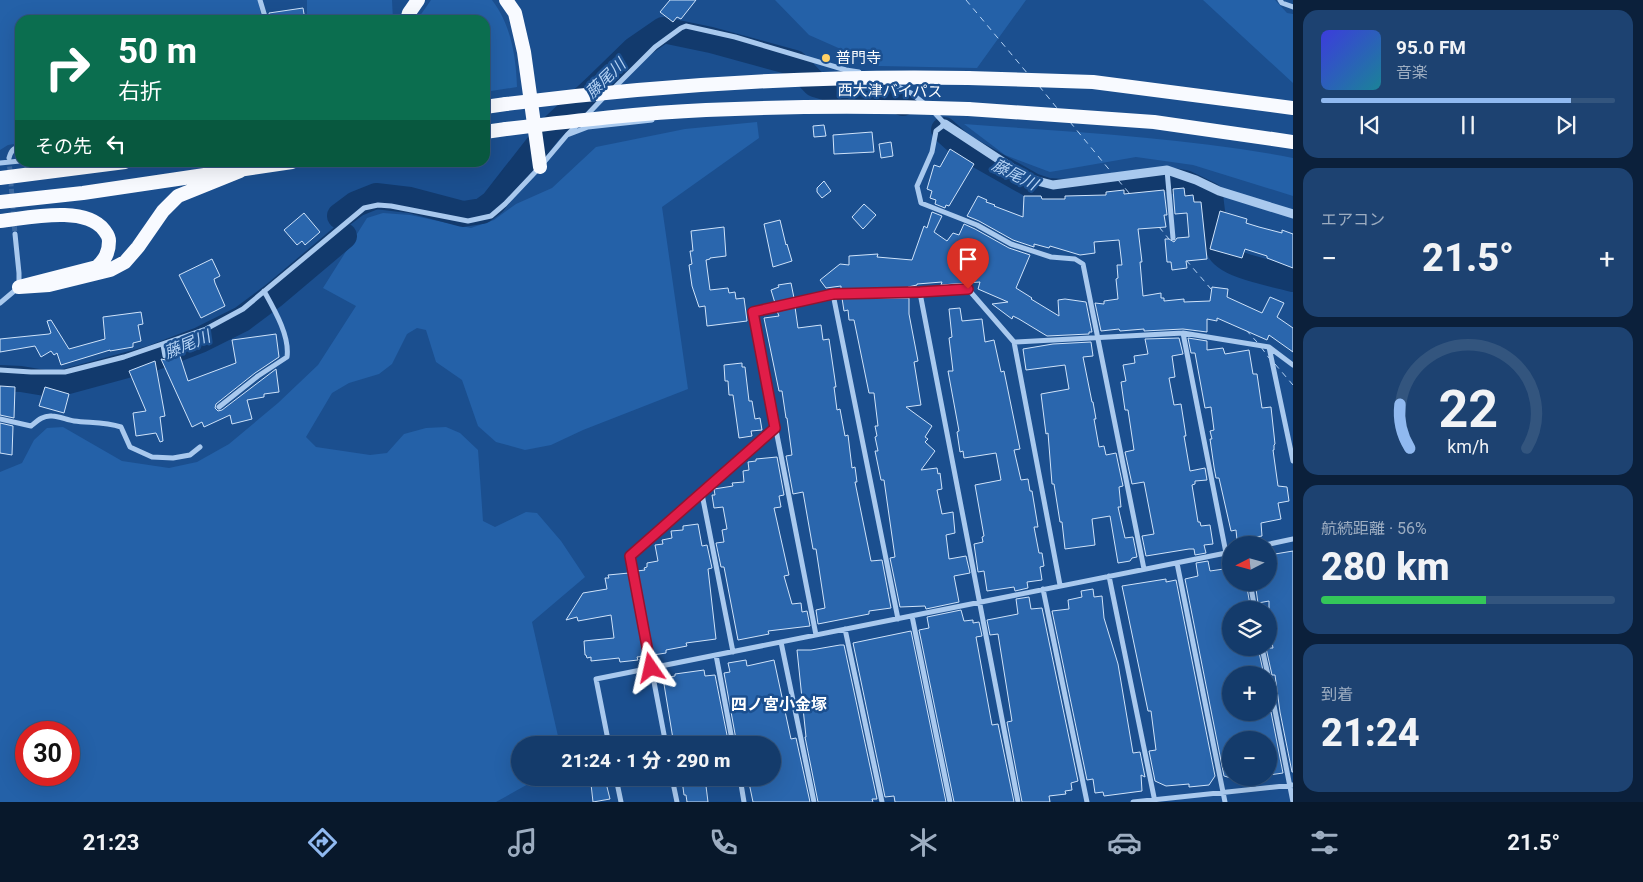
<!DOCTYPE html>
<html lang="ja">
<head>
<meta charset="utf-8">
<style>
	body { margin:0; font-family:Roboto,"Noto Sans JP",sans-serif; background:#1d4271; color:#f1f3f6; height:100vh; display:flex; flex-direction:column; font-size:19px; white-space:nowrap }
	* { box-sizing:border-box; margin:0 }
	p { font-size:16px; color:#9dadc1 }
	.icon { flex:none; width:28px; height:28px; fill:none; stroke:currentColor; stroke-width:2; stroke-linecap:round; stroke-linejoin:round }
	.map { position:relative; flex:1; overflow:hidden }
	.panel { display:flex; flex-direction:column; gap:10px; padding:10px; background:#0b203b; width:350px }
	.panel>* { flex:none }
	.top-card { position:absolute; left:15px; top:15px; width:475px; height:152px; border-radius:15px; box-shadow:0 5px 20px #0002,0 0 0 1px #33557e; background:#0b6e4f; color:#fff; overflow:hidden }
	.needle { width:32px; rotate:264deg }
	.tools { position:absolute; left:1222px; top:536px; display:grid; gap:10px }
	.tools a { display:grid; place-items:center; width:55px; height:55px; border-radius:50%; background:#143b6b; box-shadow:0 5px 20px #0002,0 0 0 1px #33557e; font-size:25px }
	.speed { position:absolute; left:15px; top:721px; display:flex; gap:10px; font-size:25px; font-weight:700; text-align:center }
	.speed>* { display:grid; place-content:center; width:65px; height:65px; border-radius:50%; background:#143b6b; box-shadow:0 5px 20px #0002,0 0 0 1px #33557e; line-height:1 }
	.speed .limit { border:8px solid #d22; background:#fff; color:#111 }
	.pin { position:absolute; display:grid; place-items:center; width:42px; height:42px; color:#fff; margin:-51px -21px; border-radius:50% 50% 50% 0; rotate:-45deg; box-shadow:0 0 5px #0007 }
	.pin .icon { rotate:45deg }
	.me { position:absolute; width:55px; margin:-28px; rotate:349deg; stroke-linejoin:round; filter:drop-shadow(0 0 4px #0008) }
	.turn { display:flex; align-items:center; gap:18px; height:105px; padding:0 20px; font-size:22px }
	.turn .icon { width:65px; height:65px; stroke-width:2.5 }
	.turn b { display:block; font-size:35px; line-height:42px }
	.then { display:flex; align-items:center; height:48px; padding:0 20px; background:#0003; gap:10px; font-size:19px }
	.big { font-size:38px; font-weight:800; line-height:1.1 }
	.panel .widget { flex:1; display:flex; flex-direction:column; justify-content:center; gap:8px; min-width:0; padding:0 18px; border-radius:15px; background:#1d4271 }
	.panel .dial { align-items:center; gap:0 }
	.dial svg { height:130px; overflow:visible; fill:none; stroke:#33557e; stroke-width:7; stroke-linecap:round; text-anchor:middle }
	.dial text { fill:#f1f3f6; stroke:none }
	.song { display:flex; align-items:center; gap:15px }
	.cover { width:60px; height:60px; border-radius:8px; background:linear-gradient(135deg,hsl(240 70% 55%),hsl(190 70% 35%)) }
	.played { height:5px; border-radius:2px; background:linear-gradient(90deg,#90b9f0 85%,#33557e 85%) }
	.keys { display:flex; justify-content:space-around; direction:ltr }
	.heat { display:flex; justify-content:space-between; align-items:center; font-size:28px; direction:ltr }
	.charge { height:8px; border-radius:4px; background:linear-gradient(90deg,#34c759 56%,#33557e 0) }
	.trip { position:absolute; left:511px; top:736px; width:270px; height:50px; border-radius:25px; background:#143b6b; box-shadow:0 5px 20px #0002,0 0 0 1px #33557e; font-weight:800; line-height:50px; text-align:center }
	.menu { display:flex; height:80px; justify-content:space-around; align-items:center; background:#08182b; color:#9dadc1 }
	.menu .icon { width:35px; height:35px }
	.menu .on { color:#90b9f0 }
	.menu b { font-size:22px; color:#f1f3f6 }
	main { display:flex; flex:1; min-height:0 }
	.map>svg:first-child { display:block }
	.green { fill:#2461a8; fill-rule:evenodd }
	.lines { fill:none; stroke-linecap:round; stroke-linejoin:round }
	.river { stroke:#123a6d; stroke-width:26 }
	.ferry { stroke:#b5d3f5; stroke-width:1; stroke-dasharray:6 5; stroke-linecap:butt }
	.building { fill:#2a66ad; stroke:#cfe3fa }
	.minor-tunnel { stroke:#3d69a0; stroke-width:5; stroke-dasharray:5 2.5; stroke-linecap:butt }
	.minor { stroke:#a9c9ee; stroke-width:5 }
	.tertiary { stroke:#a9c9ee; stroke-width:9 }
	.trunk { stroke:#f8faff; stroke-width:14 }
	.trunk-bridge { stroke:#f8faff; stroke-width:14 }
	.route-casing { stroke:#92132f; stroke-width:12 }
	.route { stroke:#e11d48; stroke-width:9 }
	.poi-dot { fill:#ffd166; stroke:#1b4f8f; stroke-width:2 }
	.labels { text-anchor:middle; stroke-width:5; stroke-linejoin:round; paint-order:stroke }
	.poi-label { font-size:15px; fill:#fff; stroke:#1b4f8f; text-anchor:start }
	.street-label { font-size:15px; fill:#fff; stroke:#1b4f8f }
	.water-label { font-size:16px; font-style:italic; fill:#b5d3f5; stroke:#1b4f8f }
	.neighbourhood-label { font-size:16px; font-weight:bold; fill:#fff; stroke:#1b4f8f }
</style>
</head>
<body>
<main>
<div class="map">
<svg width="1293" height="802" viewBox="0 0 1293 802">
	<rect width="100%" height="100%" fill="#1b4f8f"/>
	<path class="green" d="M0,0H258L262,20H20V143L8,145L0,150Z
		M307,0H392L393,20H307Z
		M431,0H492C511,25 516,56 517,87L485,92V20H417Z
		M775,0H1026L977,68L879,66L809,35Z
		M1203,0H1275L1287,13L1293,14V83Z
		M757,122L759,138L662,207L688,389L583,430L551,445L525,450L496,442L478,426L462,380L436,362L426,330L417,328L407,334L392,364L379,374L349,383L332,393L306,437L316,447L370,455L387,453L404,434L426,428L446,427L460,433L478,450L483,521L495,527L526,512L537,513L561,541L585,577L532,622L560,745H520V778H539L496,802H0V472L22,463L34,440L47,428L63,427L122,461L169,468L197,462L229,444L278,403L318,365L356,306L323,288L367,218L383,213L410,215L471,228L494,220L516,204L552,188L596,147L685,129ZM69,732V775H26V732Z
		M964,124C1073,132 1186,137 1293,158V196L1193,165L1136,157L1050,172L1005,155Z"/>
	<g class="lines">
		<path class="river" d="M944,130L962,146L1033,186L1048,191L1065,192L1156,181
			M1173,181L1185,183L1210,195C1212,209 1214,237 1219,249C1225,266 1276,274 1293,279
			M340,216L356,204L376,196L410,200L463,214L482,211L493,203L550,130L596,87L634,50L663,30L711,40L795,63L815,84L838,91L877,92L903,103
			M0,378L21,379L45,383H61L153,358L200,340L242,319L274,295L344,236"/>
		<path class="ferry" d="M966,0L1028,74
			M1039,86L1057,108
			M1070,122L1112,173
			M1118,180L1130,194
			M1159,227L1169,239
			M1186,260L1211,289
			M1246,330L1257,342
			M1261,347L1269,358
			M1275,364L1293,385"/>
	</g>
	<path class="building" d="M670,0H696L681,19L677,17L673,22L660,12Z
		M303,8L305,20H270L269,13Z
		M824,125L826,136L814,137L813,126Z
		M872,132L874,152L834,154L833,135Z
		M891,142L893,156L881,158L879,144Z
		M950,149L974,164L949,206L946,205L945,208L935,204L936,200L930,198L932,191L927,189L934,165L940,167Z
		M824,181L831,191L822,198L817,192V188Z
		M1184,188L1185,196L1193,195L1194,202H1201L1207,259L1186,261L1187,268L1172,270L1171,262H1167L1165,239H1169L1174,242L1177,238L1189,237L1187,213L1175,214L1173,189Z
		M1124,190V194L1164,190L1167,215H1164L1166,227L1138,229L1142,262H1140L1143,296L1161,293V298H1164V301L1184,299V302L1210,301L1212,287L1228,289L1227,297L1262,313L1270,297L1284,303L1277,317L1293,328V352L1269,335L1267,340L1217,318V321L1207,319V332L1183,329L1144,331V329L1120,331L1119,329L1101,331L1095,303L1104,304V301L1118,299L1116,279L1118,278L1117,265H1122L1119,240L1094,242L1095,253L1080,255L1050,246L1049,248L1034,244V247L1013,240L979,221L967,216L978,196L987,200L986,202L995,205L994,206L1023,217L1024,196H1041L1042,199H1065V196L1106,195V192Z
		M864,204L876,215L863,229L852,217Z
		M1220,211L1247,219L1246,223L1259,227L1282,233V230L1293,234V268L1267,258V256L1245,249L1242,258L1210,249Z
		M932,212L942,216L934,232L947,241L953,233L959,235L964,224L975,229L1009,248L1030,255L1016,288L1032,298L1031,299L1059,316L1058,300L1065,299L1086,302L1092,332H1089V334L1047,336L1019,319L1013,316L1012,319L992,304L1008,302L978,289L980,282L941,285L942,282L917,284V285L908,287V289L841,290V286L826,288L820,280L840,264L849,265V256L878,254L877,257L912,260L924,226L927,228Z
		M304,213L320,232L305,245L302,241L297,245L284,230Z
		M780,220L786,245L787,244L792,261L773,267L764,224Z
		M724,227L726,256L710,258V259L706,260L710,290L728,288L729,293L735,292L736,299L744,298L747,321L707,326L705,306L699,307L692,286L689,265L692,264L690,251H693L691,231Z
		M212,259L220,276L214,279L215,283L225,306L201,318L179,275Z
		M791,283L794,298L775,303L771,290L779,287L778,285Z
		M842,298H909V314L918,361L914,362L921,405L906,407L932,426L925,437L928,439L925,442L935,451L921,470L937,468L938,474L940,473L942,489L937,490L942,514L953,512L955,533L946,535L949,559L966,556L970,573L954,576L959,602L926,609L925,606L900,607L890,558L895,557L884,480H881L875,451H878L875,437L877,436L875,426H878L874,393H869L854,320H849L848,310L844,311Z
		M795,307L798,328L821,325L823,340L829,339L836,387H834L837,410L840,409L845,436L848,435L852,468L855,467L857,482H855L871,561L882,560L891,608L869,611V614L818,624L816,610L825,608L816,549H813L803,492L793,494L786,456L792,455L787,418H786L782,391H779L764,318L779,316L777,311Z
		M960,308L962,321L982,319L985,342L994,340L1001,372L1004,371L1020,449L1014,450L1021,480L1028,479L1030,491H1032L1038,527H1034L1039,553H1042L1044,566L1040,567L1042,580L1027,582L1028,588L1015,591L1014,587L987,591L984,571L978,572L974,544L983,542L982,537L984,536L975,485L1001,480L996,453L964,458L963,451L960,452L957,432L959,431L948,371H953L949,338L952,337L949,309Z
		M141,312L143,324L138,325L141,341L133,343V347L110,351V350L61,365L57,353L54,355L51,351L41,357L35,346L0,352V339L49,334L51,333L47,321L51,320L69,349L105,339L103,317Z
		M276,334L279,357L255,373L216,404L215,408L218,411L222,410L276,369L279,392L264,394V397L247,400L252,419L232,424L230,415L204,427L202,422L192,427L161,359L166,360L169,356L179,353L188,381L236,363L232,340Z
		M1179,338L1183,354L1172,356L1175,377L1169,378L1174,405L1181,404L1186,436H1184L1190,471L1205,468L1207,480L1195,481V484L1192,485L1198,522H1200L1201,526L1210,525L1213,544L1204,545L1206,553L1195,555L1194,549H1189L1146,556L1142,536L1154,534L1144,482L1132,484L1125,452L1134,450L1128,410H1125L1121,382L1126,381L1123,365L1135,363L1134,356L1148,354L1145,339Z
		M1188,338L1207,341V350L1223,348L1225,354L1249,350L1253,374H1257L1262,408L1271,407L1275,444L1274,445V450H1273L1278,486L1287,487L1289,501L1278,503L1281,519L1261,523L1262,536L1237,540L1236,530L1231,531L1219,478H1216L1214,467L1210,439H1212L1210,431L1214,430L1211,407L1205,408L1195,353H1191Z
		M1091,342L1093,356L1083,357L1092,402H1093L1096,419H1094L1099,447L1104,446L1106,455L1116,453L1123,486L1119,487L1121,507H1118L1125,538L1133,537L1137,557L1132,558L1130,561L1118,563L1110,516L1092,519L1095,545L1065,549L1062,522H1060L1054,484H1052L1048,433L1046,434L1041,394L1069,389L1065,365L1026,370L1023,349L1053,344Z
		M155,361L165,416L160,417L163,441L160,442L156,433L136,436L133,413L146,411L129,371Z
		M742,363V367H745L749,401H752L755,419L760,418L762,430L751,431L752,436L739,438L733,395H729L728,381H725L724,365Z
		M0,386L15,387L14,418L0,415Z
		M45,387L69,394L64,413L39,406Z
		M0,423L13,426L12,455L0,453Z
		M777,457L784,495L779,496L781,507L774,508L789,575L784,576L792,604L801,603L802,612L807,611L810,626L768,631L769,634L738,640L724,567H721L716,543L724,542L722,530L727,529L723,507L714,508L712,495H715L714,489L733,486L732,483L744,482L743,471L749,470L748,462L756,461V459Z
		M698,524L702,546L707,545L712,568L708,569L716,639L686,643L687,646L666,650V653L653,655L637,571L645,570L644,568L647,567V563L658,561L655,545L663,544L662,540L672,538L671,531L683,530V526Z
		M1293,551V772H1292L1280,712L1275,675H1272L1266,648H1273L1269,627V601L1258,603L1255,582H1269V555Z
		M1208,561L1210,571L1231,568V582H1246L1250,605L1244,606L1245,609L1231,610V648H1258L1264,675H1231V712H1271L1283,773L1269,775V740H1231V778L1224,776L1185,579L1198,576L1196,563Z
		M629,573L645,656L637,657L638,660L620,662L619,658L591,661V657L587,658L586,655H585L584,641L614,638L611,615L578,621L577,617L566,620L583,593L607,589L605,578H609L608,575Z
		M1166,579V582L1176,580L1215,776L1209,785L1189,787V784L1166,786L1155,781L1149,751L1156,750L1151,711H1148L1122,586Z
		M1093,589L1094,597L1102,596L1104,618L1118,664L1133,753L1140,752L1145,777L1141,775L1142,791L1104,796L1103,792L1095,793L1093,779L1087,780L1052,611L1069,609L1068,600L1082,597L1081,591Z
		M1029,597L1031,609L1042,608L1078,781L1071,783L1072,790L1065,791L1066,794L1049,796L1050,802H1022L1007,722L1012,721L998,634L990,635L987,620L1018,614L1016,599Z
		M961,610L964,621L973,620V623L979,622L982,636L976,637L992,725L998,724L1014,802H954L919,630L929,628L927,617Z
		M911,631L946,802H895L894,796L885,797L853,643Z
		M840,645H844L877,799H872L873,802H818L805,737H806L797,650H811Z
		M746,660L747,666L774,660L791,739L796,738L810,802H753L748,778H774L772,767V745H737L724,673L730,672L728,663Z
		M704,670L705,676L715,675L729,745H674L663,678L675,676V674Z
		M687,778H705L708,802H687L686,795H684L682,780H687Z
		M606,783L610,799L593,802L591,784Z"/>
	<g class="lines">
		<path class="minor-tunnel" d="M9,159L15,234"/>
		<path class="minor" d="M260,0L266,20
			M1280,0L1282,3L1293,7
			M888,82L911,93L926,105
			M613,89L655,47L681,28L686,26L735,37L846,70L859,72
			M932,110L945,124L936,131L932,152L917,186L921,203L977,225L1011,244L1051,257L1075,259L1083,264L1144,569
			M585,117L605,96
			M567,135L577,125
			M9,158C11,151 13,148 20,147
			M0,163L20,161
			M1167,170L1173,238
			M920,293L1018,802
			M833,294L898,619
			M0,303L19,287V273L15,234
			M1183,333L1226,553
			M1014,342L1060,585
			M163,345L165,356
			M1269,347L1293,461
			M0,370L31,372H65L124,357L206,329L243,309L364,208L378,205L391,206L468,221L491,216L505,204L540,167L567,135L588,127L652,120
			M219,407L258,376L287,357C290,336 274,309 264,291
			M0,419L31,426C37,421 43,415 52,416C59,416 67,420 74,421C90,423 105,422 121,427L130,447L152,457L173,458L190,455L200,447
			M702,494L733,652
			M1265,545L1293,539
			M1177,563L1225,802
			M1109,576L1155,802
			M1250,582L1255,610
			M1043,589L1087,802
			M912,616L950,802
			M845,629L882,802
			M816,635L753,312L833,294L920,293L968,289L1014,342L1183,333L1269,347L1293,365
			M781,642L814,802
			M1262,648L1268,675
			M716,655L733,745
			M1269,680L1293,802
			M609,745L596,679L1231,552
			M666,745L630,556L775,428
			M616,778L621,802
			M672,778L677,802
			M740,778L744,802
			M1133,802L1293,785"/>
		<path class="tertiary" d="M945,124L1029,179L1053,185L1167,170L1196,180L1219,191L1293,214"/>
		<path class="trunk" d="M506,0L515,13L524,52L540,167
			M407,20L409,13L418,0
			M968,78L1093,82L1293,108
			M485,107L506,104
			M968,109L1154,122L1293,142
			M485,132L506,129
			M0,178L125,162
			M0,202L83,193L292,162
			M0,221C28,218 85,205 104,230C107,234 109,236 109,241C109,253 105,259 97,267L19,287L49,285L110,270L125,262L138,247L163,211L178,196L240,171"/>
		<path class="trunk-bridge" d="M506,104C659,85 813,75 968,78
			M506,129C573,121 639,113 706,110C794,106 881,106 968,109"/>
	</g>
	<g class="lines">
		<defs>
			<path id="route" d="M651,668L630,556L775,428L753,312L833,294L920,292L968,289"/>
		</defs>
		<use href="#route" class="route-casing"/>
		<use href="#route" class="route"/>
	</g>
	<circle class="poi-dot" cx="826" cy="58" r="5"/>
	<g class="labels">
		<g class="poi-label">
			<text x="836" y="63">普門寺</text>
		</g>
		<g class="street-label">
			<text transform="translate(890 91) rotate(1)" y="5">西大津バイパス</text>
		</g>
		<g class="water-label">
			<text transform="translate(605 78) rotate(-44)" y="6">藤尾川</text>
			<text transform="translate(1015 174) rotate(27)" y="6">藤尾川</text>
			<text transform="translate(187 344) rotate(-22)" y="6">藤尾川</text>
		</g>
		<g class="neighbourhood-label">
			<text x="779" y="710">四ノ宮小金塚</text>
		</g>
	</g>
</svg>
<div class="tools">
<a><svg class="needle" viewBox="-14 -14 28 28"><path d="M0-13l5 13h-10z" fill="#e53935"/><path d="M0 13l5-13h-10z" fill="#9dadc1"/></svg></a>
<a><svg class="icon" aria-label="layers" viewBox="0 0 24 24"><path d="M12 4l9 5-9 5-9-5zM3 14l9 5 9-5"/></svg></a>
<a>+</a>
<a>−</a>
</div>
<div class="speed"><div class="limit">30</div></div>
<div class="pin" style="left:968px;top:289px;background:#d93025"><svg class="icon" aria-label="arrive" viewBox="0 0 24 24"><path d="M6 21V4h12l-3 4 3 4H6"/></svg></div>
<svg class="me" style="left:651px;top:668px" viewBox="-20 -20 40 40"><path d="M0-17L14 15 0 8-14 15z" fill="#e11d48" stroke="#fff" stroke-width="4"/></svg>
<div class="trip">21:24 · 1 分 · 290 m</div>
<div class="top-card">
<div class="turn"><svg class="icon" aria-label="right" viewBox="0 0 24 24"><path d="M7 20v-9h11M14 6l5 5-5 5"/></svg><div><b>50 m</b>右折</div></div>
<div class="then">その先<svg class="icon" aria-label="left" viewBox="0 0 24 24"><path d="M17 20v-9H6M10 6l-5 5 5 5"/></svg></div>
</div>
</div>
<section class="panel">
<div class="widget">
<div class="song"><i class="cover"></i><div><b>95.0 FM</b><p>音楽</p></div></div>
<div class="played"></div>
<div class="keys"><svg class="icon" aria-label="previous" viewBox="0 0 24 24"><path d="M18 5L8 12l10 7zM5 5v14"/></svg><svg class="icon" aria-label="pause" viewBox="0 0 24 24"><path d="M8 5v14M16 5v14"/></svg><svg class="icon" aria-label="next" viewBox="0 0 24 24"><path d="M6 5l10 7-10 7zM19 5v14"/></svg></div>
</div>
<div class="widget"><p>エアコン</p>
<div class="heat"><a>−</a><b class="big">21.5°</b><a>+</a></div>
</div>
<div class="widget dial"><svg viewBox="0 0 100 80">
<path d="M14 69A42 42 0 1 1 86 69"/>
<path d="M14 69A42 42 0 0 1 8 42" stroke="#90b9f0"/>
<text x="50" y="56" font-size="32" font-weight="700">22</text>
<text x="50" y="72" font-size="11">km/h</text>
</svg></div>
<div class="widget"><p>航続距離 · 56%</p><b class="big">280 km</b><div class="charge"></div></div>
<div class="widget"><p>到着</p><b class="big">21:24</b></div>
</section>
</main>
<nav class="menu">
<b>21:23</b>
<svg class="icon on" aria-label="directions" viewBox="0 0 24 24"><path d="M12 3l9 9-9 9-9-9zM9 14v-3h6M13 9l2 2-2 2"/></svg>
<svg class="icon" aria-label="music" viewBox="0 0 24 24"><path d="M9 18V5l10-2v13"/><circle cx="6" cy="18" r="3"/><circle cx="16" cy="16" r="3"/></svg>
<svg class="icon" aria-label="phone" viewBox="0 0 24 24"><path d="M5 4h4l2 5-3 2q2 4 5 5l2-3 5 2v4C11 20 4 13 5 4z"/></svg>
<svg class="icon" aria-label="climate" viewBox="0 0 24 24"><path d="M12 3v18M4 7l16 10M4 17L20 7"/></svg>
<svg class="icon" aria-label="car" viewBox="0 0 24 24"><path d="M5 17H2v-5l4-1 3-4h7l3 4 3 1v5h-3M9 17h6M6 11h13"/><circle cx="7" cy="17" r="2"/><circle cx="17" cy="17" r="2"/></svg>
<svg class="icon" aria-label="filters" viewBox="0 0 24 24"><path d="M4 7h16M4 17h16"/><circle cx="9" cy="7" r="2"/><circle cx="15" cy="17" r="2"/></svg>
<b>21.5°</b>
</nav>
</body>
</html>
